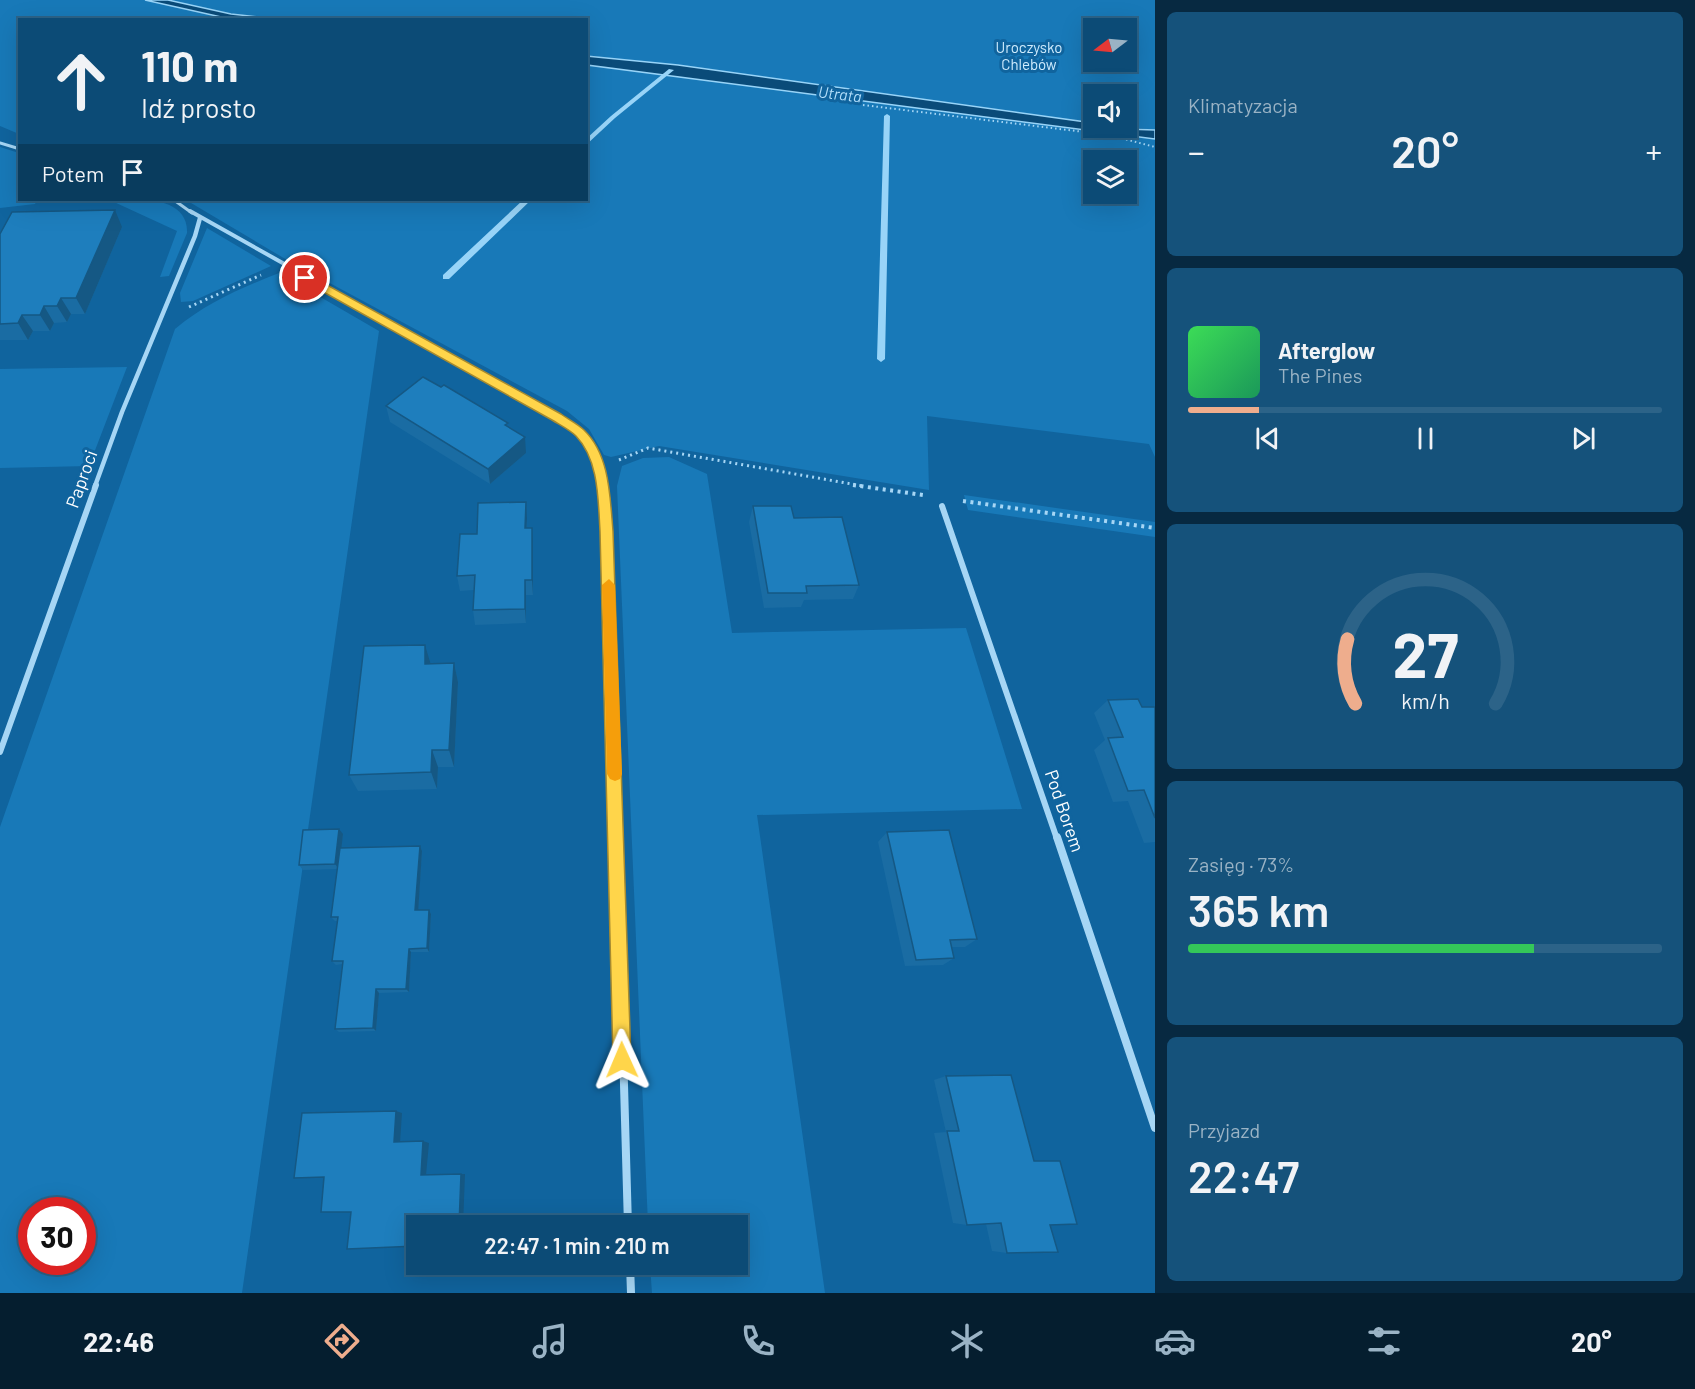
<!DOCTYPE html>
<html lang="pl">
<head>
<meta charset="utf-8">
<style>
	body { margin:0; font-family:Barlow,sans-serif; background:#15527b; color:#f1f3f6; height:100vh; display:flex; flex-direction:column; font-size:22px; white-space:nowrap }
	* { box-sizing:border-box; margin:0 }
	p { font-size:20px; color:#9ab3c5 }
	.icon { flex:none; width:33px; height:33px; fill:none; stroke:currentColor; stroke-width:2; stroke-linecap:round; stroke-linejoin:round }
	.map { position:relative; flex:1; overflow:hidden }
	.drawer { display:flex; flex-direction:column; gap:12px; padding:12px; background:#072941; width:540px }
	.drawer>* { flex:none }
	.top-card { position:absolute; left:18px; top:18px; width:570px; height:183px; border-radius:0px; box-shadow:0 6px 24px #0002,0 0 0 2px #2c6388; background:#0c4b76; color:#f1f3f6; overflow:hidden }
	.needle { width:39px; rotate:254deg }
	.tools { position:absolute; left:1083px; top:18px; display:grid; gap:12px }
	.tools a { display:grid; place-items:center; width:54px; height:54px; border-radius:0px; background:#0c4b76; box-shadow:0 6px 24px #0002,0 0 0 2px #2c6388; font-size:30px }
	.speed { position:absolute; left:18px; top:1197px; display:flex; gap:12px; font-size:30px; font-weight:700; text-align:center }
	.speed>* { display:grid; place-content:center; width:78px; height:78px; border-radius:50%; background:#0c4b76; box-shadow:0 6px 24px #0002,0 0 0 2px #2c6388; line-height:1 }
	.speed .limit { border:9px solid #d22; background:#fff; color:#111 }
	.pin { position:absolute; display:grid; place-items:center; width:51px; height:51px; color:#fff; margin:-26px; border:3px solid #fff; border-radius:50%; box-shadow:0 2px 6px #0007 }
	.me { position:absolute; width:66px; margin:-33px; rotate:359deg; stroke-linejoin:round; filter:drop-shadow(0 0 4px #0008) }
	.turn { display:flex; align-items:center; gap:21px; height:126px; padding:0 24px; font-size:27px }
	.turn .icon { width:78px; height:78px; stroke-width:2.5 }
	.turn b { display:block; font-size:42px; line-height:51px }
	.then { display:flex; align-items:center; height:57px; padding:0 24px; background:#0003; gap:12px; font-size:22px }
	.big { font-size:45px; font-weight:600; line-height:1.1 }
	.drawer .tile { flex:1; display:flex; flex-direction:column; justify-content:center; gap:9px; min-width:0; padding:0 21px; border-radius:9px; background:#15527b }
	.drawer .dial { align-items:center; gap:0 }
	.dial svg { height:156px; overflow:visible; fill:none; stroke:#2c6388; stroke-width:7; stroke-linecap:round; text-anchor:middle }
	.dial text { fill:#f1f3f6; stroke:none }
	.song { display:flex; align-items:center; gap:18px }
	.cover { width:72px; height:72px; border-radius:9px; background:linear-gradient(135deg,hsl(130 70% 55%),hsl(150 70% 35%)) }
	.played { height:6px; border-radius:3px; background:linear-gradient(90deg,#eead8d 15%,#2c6388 15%) }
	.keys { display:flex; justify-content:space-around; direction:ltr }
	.heat { display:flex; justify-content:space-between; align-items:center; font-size:33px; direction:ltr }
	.charge { height:9px; border-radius:4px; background:linear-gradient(90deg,#34c759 73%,#2c6388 0) }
	.trip { position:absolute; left:406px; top:1215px; width:342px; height:60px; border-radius:0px; background:#0c4b76; box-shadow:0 6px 24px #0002,0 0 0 2px #2c6388; font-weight:600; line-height:60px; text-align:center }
	.menu { display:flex; height:96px; justify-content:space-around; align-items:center; background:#051e2f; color:#9ab3c5 }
	.menu .icon { width:42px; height:42px }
	.menu .on { color:#eead8d }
	.menu b { font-size:27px; color:#f1f3f6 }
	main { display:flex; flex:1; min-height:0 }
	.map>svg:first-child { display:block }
	.green { fill:#1879b8; fill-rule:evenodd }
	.water { fill:#0a4b79; stroke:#98d4f8; stroke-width:1.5 }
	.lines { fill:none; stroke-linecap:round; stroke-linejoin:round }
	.stream { fill:#98d4f8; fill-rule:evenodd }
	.path-far2 { stroke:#a6d6f5; stroke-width:2; stroke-dasharray:1.5 3; stroke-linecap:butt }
	.path-far1 { stroke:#a6d6f5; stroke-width:3; stroke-dasharray:2 4; stroke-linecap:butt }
	.path { stroke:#a6d6f5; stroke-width:4; stroke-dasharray:3 4.5; stroke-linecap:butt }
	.lane-far1 { stroke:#a6d6f5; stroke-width:3 }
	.lane { stroke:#a6d6f5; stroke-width:4 }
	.street-far2 { stroke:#a6d6f5; stroke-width:4.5 }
	.street-far1 { stroke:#a6d6f5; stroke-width:6 }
	.street { stroke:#a6d6f5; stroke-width:8 }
	.wall { fill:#1a6ca3 }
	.shaded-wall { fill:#155884 }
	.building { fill:#1e7ebd; stroke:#155884; stroke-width:1.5 }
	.route { fill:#ffd54a; stroke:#a68a30; stroke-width:1.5 }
	.slow { fill:#f59e0b }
	.labels { text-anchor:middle; stroke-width:6; stroke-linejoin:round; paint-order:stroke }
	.far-park-label { font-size:15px; fill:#cfecfe; stroke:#10649e }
	.far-water-label { font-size:16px; font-style:italic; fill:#b3dffb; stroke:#10649e }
	.street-label { font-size:18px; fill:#fff; stroke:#10649e }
</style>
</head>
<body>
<main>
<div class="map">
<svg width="1155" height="1293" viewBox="0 0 1155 1293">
	<rect width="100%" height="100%" fill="#10649e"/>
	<path class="green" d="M0,0H145L230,19L20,20L19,134L0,126Z
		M168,0H1155V130L1127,127L1126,94H1094L1093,123L678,65L587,56L586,20H276L231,14ZM1094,28H1126V62H1094Z
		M587,65L1155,139V457L1149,444L927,416L929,490L659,446L611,457L604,455L589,429L567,411L287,260L186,200H586ZM1094,160H1126V194H1094Z
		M0,147L19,153L20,200H37L35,204L0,208Z
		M116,200C140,198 189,197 187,233L169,276L160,277L177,231L114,202Z
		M207,228L271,266L193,301L181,302L180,293Z
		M279,273L379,331L242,1293H0V827L175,329C206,303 241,288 279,273ZM32,1210H82V1262H32Z
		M127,367L89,466L0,468V369Z
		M669,457L707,474L732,633L966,628L1022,809L757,815L825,1293H652L650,1265L738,1264V1226L648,1225L617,486L622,466L643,458Z
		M964,495L1155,522V537L968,510Z"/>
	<path class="water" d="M145,0H168L231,14L276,19H230Z
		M586,56L678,65L1093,123L1094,128L1155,130V139L587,65Z"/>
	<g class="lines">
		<path class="stream" d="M669,69L674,70L615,118L586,145V139L611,116Z
			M887,114L890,116L885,359L881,362L877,359L884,116Z
			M523,200H531L449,279H443V275Z"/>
		<path class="path-far2" d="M863,105L1109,135L1155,147"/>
		<path class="path-far1" d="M189,307L261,275
			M619,460L648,448L863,486"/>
		<path class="path" d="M853,485L923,495
			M963,501L1155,528"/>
		<path class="lane-far1" d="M0,143L20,149
			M174,200L192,213"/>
		<path class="lane" d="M190,211L557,417C577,431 591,444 599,468"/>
		<path class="street-far2" d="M599,468L602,486
			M95,486L122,412L195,236L200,218"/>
		<path class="street-far1" d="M602,485L610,613L617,839
			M942,506L1057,839
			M0,752L96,485"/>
		<path class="street" d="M617,837L628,1226
			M1057,837L1155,1128
			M630,1264L631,1293"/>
	</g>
	<path class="wall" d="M122,227L85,314H71L67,322L54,323L50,331H33L28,340H0V234Z
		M386,406L509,427L526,453L490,484L390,422Z
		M526,502L527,528L533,543V595H526V623L475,625L473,610L474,590L460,591L457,576Z
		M753,506L794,518L859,585L853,599L804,600L801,607L764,608L749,522Z
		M431,663H454L458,682L454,767H438L437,789L358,791L349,775Z
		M1108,700L1142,707H1155V842L1144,843L1128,801L1113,802L1094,750L1105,740L1094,713Z
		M887,832L977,939L965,947H952L954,958L943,965L905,966L878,842Z
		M343,834L341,848L420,846L422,851L418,910H429L431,914L429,952H411L409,992L379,993L376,1031L339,1032L335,1029L342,964L336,965L332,961L338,921H335L331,917L338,869L303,870L299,865Z
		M946,1076L1050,1225L1007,1253L992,1251L986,1224L967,1225L953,1223L934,1133L946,1132L934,1080Z"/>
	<path class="shaded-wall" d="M115,210L122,227L85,314L76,298Z
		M61,298L71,314L67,322L57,306Z
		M44,306L54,323L50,331L40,315Z
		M22,315L33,331L28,340L18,323Z
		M525,437L526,453L490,484L488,469Z
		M526,502L527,518L526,543L525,528Z
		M532,528L533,543V595L532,580Z
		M525,580L526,595V623L525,609Z
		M425,645L431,665L425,664Z
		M454,663L458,682L454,767L449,750Z
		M432,750L438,767L437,789L431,772Z
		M339,829L343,834L339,869L335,864Z
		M420,846L422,851L418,914L415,910Z
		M429,910L431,914L429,952L427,948Z
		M409,949L411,952L409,992L406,989Z
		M376,989L379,993L376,1031L373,1028Z
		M396,1111L402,1113L400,1143L394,1142Z
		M423,1141L429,1143L426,1175H421Z
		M461,1174H465L463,1226H459Z"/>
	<path class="building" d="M115,210L76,298H61L57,306H44L40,315H22L18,323L0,324V234L12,212Z
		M423,377L441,387L444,385L508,423L505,425L525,437L488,469L386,406Z
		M526,502L525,528H532V580H525V609L473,610L475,575L457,576L460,534H477L478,503Z
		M753,506H791L794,518L842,517L859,585L806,586L807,593H768Z
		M425,645V664L454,663L449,750H432L431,772L349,775L364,646Z
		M1138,699L1142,707H1155V818L1144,790L1128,791L1108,738L1123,737L1108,700Z
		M339,829L335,864L299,865L303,830Z
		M949,830L977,939L950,940L954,958L916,960L887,832Z
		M420,846L415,910H429L427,948L409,949L406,989H376L373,1028L335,1029L343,961H332L338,917H331L340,848Z
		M1011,1075L1034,1161H1060L1077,1224L1050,1225L1058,1252L1007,1253L1001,1223L967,1225L947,1131H959L946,1076Z
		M396,1111L394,1142L423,1141L421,1175L461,1174L459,1226H417V1246L347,1249L351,1212H321L324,1177L294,1178L302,1113Z"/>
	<path class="route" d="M302,275H309L561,414C568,419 578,424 584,430C610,455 610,497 613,531L631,1060L628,1066L622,1069L616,1066L613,1060L600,531C598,500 599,460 576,436C570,430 560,425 552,420L302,280Z"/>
	<path class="slow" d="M609,579L615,585L622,774L620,779L615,781L610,779L607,774L602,585Z"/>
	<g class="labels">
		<g class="far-park-label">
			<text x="1029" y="53">Uroczysko<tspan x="1029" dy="17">Chlebów</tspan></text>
		</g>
		<g class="far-water-label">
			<text transform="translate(840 94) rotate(7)" y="6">Utrata</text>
		</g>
		<g class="street-label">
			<text transform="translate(82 479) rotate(-70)" y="6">Paproci</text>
			<text transform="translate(1064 811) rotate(71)" y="6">Pod Borem</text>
		</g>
	</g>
</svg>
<div class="tools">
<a><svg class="needle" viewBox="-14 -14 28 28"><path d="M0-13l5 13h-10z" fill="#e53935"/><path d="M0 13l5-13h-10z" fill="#9ab3c5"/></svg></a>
<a><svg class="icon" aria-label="sound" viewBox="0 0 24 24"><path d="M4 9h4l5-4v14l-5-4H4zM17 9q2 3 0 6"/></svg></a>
<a><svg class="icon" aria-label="layers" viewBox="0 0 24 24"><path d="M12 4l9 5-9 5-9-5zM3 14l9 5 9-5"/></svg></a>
</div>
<div class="speed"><div class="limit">30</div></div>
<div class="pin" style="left:305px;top:278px;background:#d93025"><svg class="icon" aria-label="arrive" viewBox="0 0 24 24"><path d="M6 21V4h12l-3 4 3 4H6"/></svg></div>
<svg class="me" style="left:622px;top:1060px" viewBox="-20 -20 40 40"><path d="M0-17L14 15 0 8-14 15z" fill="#ffd54a" stroke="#fff" stroke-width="4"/></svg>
<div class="trip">22:47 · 1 min · 210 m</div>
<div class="top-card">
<div class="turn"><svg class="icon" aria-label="ahead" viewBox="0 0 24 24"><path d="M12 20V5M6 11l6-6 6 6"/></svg><div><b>110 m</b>Idź prosto</div></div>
<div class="then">Potem<svg class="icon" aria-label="arrive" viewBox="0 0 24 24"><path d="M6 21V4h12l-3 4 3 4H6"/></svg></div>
</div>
</div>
<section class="drawer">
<div class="tile"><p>Klimatyzacja</p>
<div class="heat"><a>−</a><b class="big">20°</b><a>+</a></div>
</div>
<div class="tile">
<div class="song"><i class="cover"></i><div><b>Afterglow</b><p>The Pines</p></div></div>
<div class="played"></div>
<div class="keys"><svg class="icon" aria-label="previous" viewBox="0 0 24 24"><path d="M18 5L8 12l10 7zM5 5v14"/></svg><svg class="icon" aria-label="pause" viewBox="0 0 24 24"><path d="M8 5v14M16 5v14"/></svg><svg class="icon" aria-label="next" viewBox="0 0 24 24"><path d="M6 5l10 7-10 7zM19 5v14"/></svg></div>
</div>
<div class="tile dial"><svg viewBox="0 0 100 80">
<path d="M14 69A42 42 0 1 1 86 69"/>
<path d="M14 69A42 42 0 0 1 10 36" stroke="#eead8d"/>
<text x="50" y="56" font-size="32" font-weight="700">27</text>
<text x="50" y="72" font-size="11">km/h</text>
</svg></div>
<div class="tile"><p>Zasięg · 73%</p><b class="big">365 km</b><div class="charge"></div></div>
<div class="tile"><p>Przyjazd</p><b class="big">22:47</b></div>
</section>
</main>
<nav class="menu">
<b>22:46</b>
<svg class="icon on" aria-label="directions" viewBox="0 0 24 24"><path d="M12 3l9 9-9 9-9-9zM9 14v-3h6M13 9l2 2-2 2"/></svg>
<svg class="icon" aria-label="music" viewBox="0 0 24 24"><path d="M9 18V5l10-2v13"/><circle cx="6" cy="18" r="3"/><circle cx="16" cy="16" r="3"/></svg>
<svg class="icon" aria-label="phone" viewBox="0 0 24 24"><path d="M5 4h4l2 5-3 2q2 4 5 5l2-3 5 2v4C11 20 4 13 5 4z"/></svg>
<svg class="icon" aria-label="climate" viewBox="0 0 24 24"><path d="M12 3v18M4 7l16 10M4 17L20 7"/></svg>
<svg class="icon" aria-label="car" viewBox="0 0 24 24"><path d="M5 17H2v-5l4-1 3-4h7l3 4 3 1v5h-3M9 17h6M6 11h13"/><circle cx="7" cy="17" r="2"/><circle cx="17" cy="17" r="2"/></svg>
<svg class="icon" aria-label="filters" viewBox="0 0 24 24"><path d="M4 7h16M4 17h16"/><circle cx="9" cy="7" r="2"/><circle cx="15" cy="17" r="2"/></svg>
<b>20°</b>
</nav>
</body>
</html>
